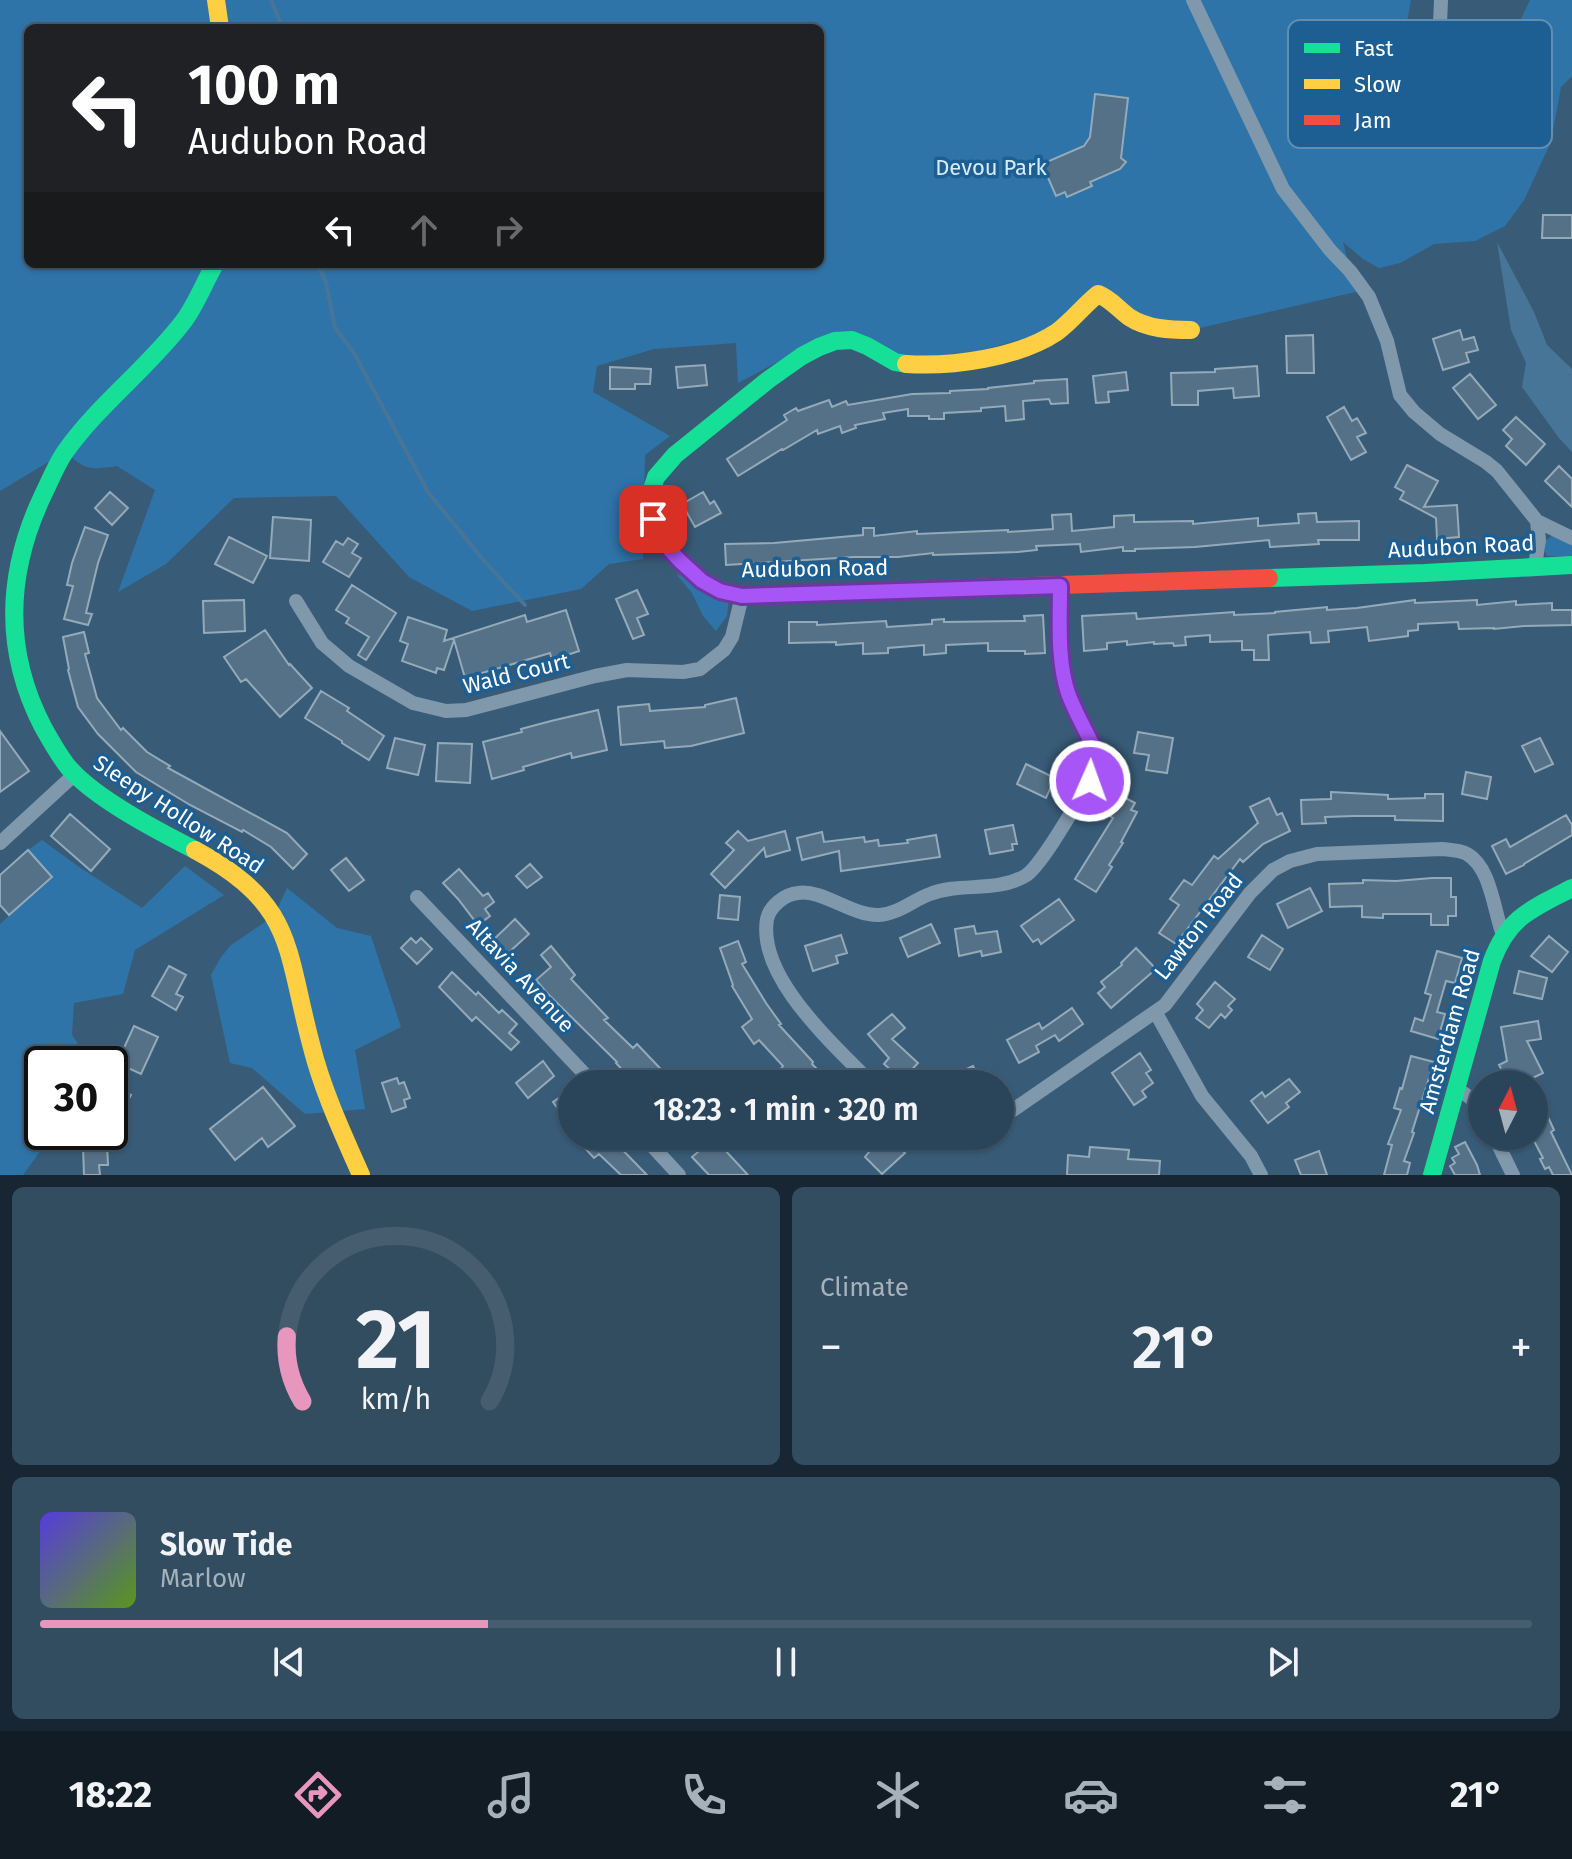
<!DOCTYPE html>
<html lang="en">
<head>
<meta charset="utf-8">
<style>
	body { margin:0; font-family:"Fira Sans",sans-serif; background:#324c60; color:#f1f3f6; height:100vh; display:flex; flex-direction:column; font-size:30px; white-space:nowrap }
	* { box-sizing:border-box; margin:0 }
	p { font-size:26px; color:#a5b1bb }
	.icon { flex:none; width:44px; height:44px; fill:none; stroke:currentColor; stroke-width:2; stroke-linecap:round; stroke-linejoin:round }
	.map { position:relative; height:1175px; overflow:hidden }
	.side { display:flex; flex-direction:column; gap:12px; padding:12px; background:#172632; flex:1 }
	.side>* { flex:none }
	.guide { position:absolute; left:24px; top:24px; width:800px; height:244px; border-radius:12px; box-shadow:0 2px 6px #0004,0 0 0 2px #465d70; background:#202124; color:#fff; overflow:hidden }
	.needle { width:52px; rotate:6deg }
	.fabs { position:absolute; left:1468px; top:1070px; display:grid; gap:16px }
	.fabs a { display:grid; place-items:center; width:80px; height:80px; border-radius:50%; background:#2a455a; box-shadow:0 2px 6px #0004,0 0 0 2px #465d70; font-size:40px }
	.speed { position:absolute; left:24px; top:1046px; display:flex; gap:16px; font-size:40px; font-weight:700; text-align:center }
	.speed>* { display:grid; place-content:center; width:104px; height:104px; border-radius:50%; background:#2a455a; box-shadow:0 2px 6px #0004,0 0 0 2px #465d70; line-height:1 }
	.speed .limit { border:4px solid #111; border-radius:12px; background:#fff; color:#111 }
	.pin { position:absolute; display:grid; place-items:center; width:68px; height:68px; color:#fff; margin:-34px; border-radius:16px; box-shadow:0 4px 12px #0006 }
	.me { position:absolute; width:88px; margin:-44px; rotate:2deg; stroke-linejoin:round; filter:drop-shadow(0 0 6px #0008) }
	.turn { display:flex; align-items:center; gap:28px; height:168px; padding:0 32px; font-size:36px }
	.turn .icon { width:104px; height:104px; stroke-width:2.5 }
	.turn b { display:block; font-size:56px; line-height:68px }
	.lanes { display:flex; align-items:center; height:76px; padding:0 32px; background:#0003; justify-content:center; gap:40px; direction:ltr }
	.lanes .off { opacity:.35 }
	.big { font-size:60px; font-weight:600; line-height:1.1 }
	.side .tile { flex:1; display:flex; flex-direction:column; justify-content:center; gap:12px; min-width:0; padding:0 28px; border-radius:12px; background:#324c60 }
	.side .dial { align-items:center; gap:0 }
	.dial svg { height:208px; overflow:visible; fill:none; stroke:#465d70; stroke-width:7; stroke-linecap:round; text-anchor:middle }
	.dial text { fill:#f1f3f6; stroke:none }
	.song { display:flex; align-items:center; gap:24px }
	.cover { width:96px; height:96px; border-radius:12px; background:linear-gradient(135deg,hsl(250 70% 55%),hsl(90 70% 35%)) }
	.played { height:8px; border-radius:4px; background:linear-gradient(90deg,#e797bd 30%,#465d70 30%) }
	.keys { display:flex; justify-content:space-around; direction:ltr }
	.heat { display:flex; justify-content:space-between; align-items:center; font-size:44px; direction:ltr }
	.side .tiles { flex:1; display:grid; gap:12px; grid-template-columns:1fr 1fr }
	.tile:last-child { grid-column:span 2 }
	.trip { position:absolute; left:558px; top:1070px; width:456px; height:80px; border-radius:40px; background:#2a455a; box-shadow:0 2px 6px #0004,0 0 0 2px #465d70; font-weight:600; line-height:80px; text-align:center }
	.tab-bar { display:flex; height:128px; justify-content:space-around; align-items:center; background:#111c24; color:#a5b1bb }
	.tab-bar .icon { width:56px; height:56px }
	.tab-bar .selected { color:#e797bd }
	.tab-bar b { font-size:36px; color:#f1f3f6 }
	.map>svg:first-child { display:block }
	.green { fill:#2f74a8; fill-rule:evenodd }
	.water { fill:#477598 }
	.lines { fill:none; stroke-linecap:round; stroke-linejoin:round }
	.stream { stroke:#477598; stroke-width:4 }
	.building { fill:#557187; stroke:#95aab9; stroke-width:2 }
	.street { stroke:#8098ab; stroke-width:14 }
	.fast { stroke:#16e098; stroke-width:18 }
	.slow { stroke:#ffcf43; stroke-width:18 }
	.jam { stroke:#f24e42; stroke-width:18 }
	.route-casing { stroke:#6d37a1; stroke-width:20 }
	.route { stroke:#a855f7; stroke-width:14 }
	.labels { text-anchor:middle; stroke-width:7; stroke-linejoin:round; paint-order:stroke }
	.park-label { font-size:22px; fill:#d5ebfa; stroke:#1d5f93 }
	.street-label { font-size:22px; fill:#fff; stroke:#1d5f93 }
	.key { fill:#1d5f93; stroke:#618fb3; stroke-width:2 }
	.key-label { font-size:22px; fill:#fff }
</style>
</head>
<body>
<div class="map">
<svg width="1572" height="1175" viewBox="0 0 1572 1175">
	<rect width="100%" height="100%" fill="#385c78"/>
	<path class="green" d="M0,0H1411L1404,38L1414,53L1445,61L1487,33L1521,19L1530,0H1572V76L1561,87L1551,142L1524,200L1505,226L1475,241L1434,244L1400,263L1379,268L1363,259L1343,242L1350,271L1364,290L1191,330H1170L1108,297L1061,329L920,367L828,335L738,383L736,343L654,349L597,366L593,392L670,436L645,455L643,559L609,564L581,589L472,611L409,577L336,496L234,498L166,564L118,592L155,490L117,466C89,470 86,470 65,452L0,491ZM28,28H820V264H28Z
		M1553,535L1572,542V557L1547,556L1545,552V541Z
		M676,574L729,599L727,616L716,631L703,616L692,593Z
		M42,840L79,867L142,908L185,866L224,895L135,950L123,994L74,1003L72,1035L92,1064H42V1132H54L23,1175H0V924L52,877L28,850Z
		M287,888L337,928L371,936L401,1027L355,1050L365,1109L305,1114L252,1068L230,1063L211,975L221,957L231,945L274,916Z"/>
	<path class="water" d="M1497,242L1534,312L1547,345L1572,369V452L1559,438L1522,387L1526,363L1511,330Z"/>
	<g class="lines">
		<path class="stream" d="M271,0L280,22L278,28
			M317,264L326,282L335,328L354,353L428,492L485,562L525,605"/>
	</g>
	<path class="building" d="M1095,94L1128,98L1121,158L1126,162L1120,169L1090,182L1092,186L1067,197L1065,192L1056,196L1042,164L1084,146L1090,137Z
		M1543,215H1572V238H1542Z
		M1460,330L1463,340L1474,337L1478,350L1466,353L1469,362L1443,370L1433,339Z
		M1313,335L1314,373H1287L1286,336Z
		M705,365L707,385L678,388L676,367Z
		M1257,366L1259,396L1234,398L1233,388L1198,391V405H1172L1171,373L1215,372V369Z
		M610,367L651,369L650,384H635V389H610Z
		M1126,372L1128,390L1108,392L1109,402L1096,403L1093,376Z
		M1470,374L1496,405L1478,419L1453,388Z
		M1067,379L1068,403L1051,404L1049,399L1023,401L1024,419L1006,421L1005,406L981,408V411L944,413V419H929V416H908V409L883,413L885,419L855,425L856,428L842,433L840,426L818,434L817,430L783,450L782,449L738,476L727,459L787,420L784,415L796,408L798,411L829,400L832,407L846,401L848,405L912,394L950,393V391L988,389V388L1034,383V381Z
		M1344,407L1352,421L1357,418L1366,433L1357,437L1366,452L1351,460L1327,417Z
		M1516,417L1545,444L1526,465L1506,446L1512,439L1503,430Z
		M1407,465L1438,481L1424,507L1457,505L1459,537L1437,539L1436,518L1400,499L1404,492L1395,487Z
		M1559,466L1572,479V507L1545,481Z
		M110,492L128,508L112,525L95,508Z
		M703,492L710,504L714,501L721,513L695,527L682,504Z
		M1316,513L1317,522L1359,521V540H1318L1319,544L1270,547L1269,540L1195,547L1135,549V551H1123V547L1081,552L1080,544L1036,546L1037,550L1018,552L933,555V553L898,557H854L726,565L725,544L774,543L863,535V528H874V536L917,531V534L1008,530V532L1053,529L1052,515L1071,514L1072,531L1114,527V516L1134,515V522L1193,521V524L1258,518V526L1299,523L1298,514Z
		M273,517L311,520L309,561L270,558Z
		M85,527L108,535L98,563L86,613L92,614L88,625L64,619L73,586L67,585L72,563Z
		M229,537L267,556L253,583L215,564Z
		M348,538L358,544L352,553L361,558L349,577L323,562L336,541L343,545Z
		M352,585L396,613L366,660L358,655L369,637L346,623L349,618L336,610Z
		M637,590L648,614L637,618L644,635L633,639L616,599Z
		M244,600L245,631L204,633L203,601Z
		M1415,600V603L1477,600V605L1516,601V605L1552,603V610H1572V625L1524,626L1494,629V628L1459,629L1458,622L1418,624V630L1408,631V636L1369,641L1367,627L1328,631L1329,642L1311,643L1310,632L1268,635L1269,660H1254V650H1242V641L1210,642V635L1185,637L1186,645L1174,646L1173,643L1154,644V642L1127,645V641L1107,643V649L1084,651L1082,616L1136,613L1137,619L1234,612V615L1275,613V612L1327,607V610L1357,608Z
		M566,610L579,651L552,660L550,653L465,678L454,640L444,670L437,668L436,673L402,661L408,644L400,641L408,617L447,630L444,641L525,615L527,622Z
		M1043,615L1045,653L1025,654V651H988V643L946,645V653L924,655V645L888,648V653L863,654V643L836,645V642L789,643V622H817V625L886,621L887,627L932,624V620L944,619V622L1025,621L1024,616Z
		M265,630L289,665L290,664L312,688L280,717L246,679L241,682L224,657Z
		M84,632L89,653L85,654L97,698L121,730L123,728L147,752L170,766L168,768L287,833L307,854L293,869L271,847L243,830L242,832L190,805L136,772L98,734L78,707L68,670L69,669L63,637Z
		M321,691L349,708L347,711L384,736L369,760L342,743V741L305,718Z
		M736,698L744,733L691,746L665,748L664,741L621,745L618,707L649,704L650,711L705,707V705Z
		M598,710L607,750L572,758L571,753L523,767L524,770L492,779L483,742L522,732L521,729L551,721Z
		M0,731L29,771L0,792Z
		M1138,732L1173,738L1167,773L1146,770L1149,755L1134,753Z
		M395,738L425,745L418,775L387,768Z
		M1540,738L1553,764L1535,772L1522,746Z
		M438,743L472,744L470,783L436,781Z
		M1026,764L1055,778L1046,798L1017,784Z
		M1466,772L1491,777L1487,799L1462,794Z
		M1112,791L1135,803L1131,810L1137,812L1121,842L1123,843L1109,865L1112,867L1096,892L1075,879L1113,818L1101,811Z
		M1331,792L1388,795V799L1425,798V794H1443V821L1395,820V816H1354L1325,817L1326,823L1302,824L1301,800L1331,799Z
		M1269,798L1277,815L1282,813L1290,831L1263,844L1243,862L1240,859L1176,944L1159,933L1179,905L1170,899L1184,880L1192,885L1214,856L1218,859L1258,823L1250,807Z
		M70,814L110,849L91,871L51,836Z
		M1566,815L1572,825V835L1524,864V865L1506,874L1492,846L1506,839L1510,847Z
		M1013,825L1017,844H1012L1013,850L990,854L985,830Z
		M738,831L748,841L785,831L790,850L766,857L764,848L725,888L711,874L734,850L726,843Z
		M822,832L824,842L864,837L865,842L878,840L879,846L908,843L907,840L936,835L940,857L841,871L839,851L802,860L797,838Z
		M28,850L52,877L9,915L0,905V875Z
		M346,858L364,880L349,891L331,870Z
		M530,864L542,877L527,888L516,876Z
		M459,869L483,896L488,893L494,902L485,909L490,916L478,925L458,899L443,883Z
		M1432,878H1451V897H1456V916H1448V925H1431V914H1383V918L1362,917V906L1330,907L1329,884L1363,883V880L1396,881Z
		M1310,888L1322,911L1288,928L1277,904Z
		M720,895L740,897L738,920L718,918Z
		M1059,899L1074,920L1041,944L1038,939L1033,942L1021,926Z
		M515,919L529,934L506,955L492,941Z
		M931,924L940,943L908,957L900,938Z
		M974,926L976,934L997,931L1001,952L982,956L981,951L959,956L955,929Z
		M841,935L847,953L836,956L838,963L813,971L805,946Z
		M1262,935L1283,949L1270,970L1248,957Z
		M1549,936L1568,952L1552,972L1531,956Z
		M411,938L416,943L421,938L432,949L417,964L401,948Z
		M738,941L746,962L742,964L766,1003L781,1024L779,1025L813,1062L812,1064L832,1084H792L779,1071L783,1066L759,1040L754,1044L742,1027L752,1019L732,986L733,985L720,948Z
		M551,946L575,975L571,979L608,1018L604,1020L633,1048L637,1044L675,1084H635L616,1063L617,1062L547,993L536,980L551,967L541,955Z
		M1136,948L1156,969L1111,1008L1098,993L1105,987L1101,982L1122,965L1121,963Z
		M1437,951L1462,958L1455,983L1446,981L1437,1012L1445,1014L1438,1039L1411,1031L1415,1018L1423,1021L1431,995L1425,993Z
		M169,966L186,975L176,994L183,997L176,1010L152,996Z
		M1519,971L1547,978L1542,999L1514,993Z
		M452,972L476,995L478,992L499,1013L502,1010L517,1024L509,1033L519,1042L511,1050L476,1017L472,1021L439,987Z
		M1215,982L1235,999L1228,1006L1232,1010L1225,1018L1221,1014L1209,1028L1196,1018L1203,1010L1197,1004Z
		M1072,1008L1083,1024L1059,1041L1055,1035L1036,1046L1039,1052L1019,1063L1007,1040L1039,1023L1042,1029Z
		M892,1014L905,1028L892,1039L918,1063L902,1080L884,1064L889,1058L868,1034Z
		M1538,1021L1541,1039L1527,1041L1543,1073L1520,1084H1509L1499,1065L1507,1061L1501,1027Z
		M134,1026L158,1037L141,1074L117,1063Z
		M1140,1053L1151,1070L1146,1073L1153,1083L1142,1091L1146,1097L1134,1105L1112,1073Z
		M1411,1056L1434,1062L1412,1132L1414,1133L1404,1161L1410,1163L1407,1175H1384L1392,1145L1388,1144L1401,1110L1394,1108L1400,1088L1402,1089Z
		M543,1061L554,1076L528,1098L516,1083Z
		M973,1066L981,1084H932Z
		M397,1078L399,1084L404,1082L410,1098L404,1100L406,1107L392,1112L382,1083Z
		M1289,1079L1300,1092L1286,1103L1289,1107L1268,1123L1251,1101L1262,1092L1265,1097Z
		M110,1084L131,1095L110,1135Z
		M263,1087L295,1126L268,1147L262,1138L235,1160L210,1129Z
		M572,1089V1111L564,1117L553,1102Z
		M1544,1108L1554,1130L1551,1132L1572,1175H1553L1549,1167L1545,1169L1540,1159L1543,1158L1534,1141V1113Z
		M592,1136H609L647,1175H621L599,1154L594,1158L582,1145Z
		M684,1136H712L748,1175H709L692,1157L698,1152Z
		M854,1136H879L891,1148L896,1144L905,1153L882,1174L865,1157L869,1152Z
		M1465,1142L1477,1165L1480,1175H1455L1450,1166L1455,1163L1452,1158L1459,1154L1455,1147Z
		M107,1145L108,1165H99L100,1175H84L83,1146Z
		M1090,1147L1129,1150L1128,1159L1160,1161L1159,1175H1067L1068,1155L1089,1157Z
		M1319,1151L1327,1175H1301L1295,1160Z"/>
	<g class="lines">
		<path class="street" d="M1193,0L1283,189L1330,250L1350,271L1369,297L1387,341L1400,395L1414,412L1440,434L1486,462L1497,471L1537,521L1572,538
			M1440,24L1441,0
			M1535,566L1539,540L1537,521
			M296,601L322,643L349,666L413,703L446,711L466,710L595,676L627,670L683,672L700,669L724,650L732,637L742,596
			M0,843L75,774
			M417,897L594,1084
			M1156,1013L1202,1096L1251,1156L1261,1175
			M872,1084C835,1045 757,978 767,919C770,906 785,894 798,893C822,889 852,916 879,915C898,914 913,900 930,894C961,882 995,893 1025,876C1041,867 1078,801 1090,781C1094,769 1096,757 1092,744C1084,727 1074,710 1068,693C1057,660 1060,620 1060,586
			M1456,1089C1468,1095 1476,1101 1482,1113
			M1000,1119L1165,1005L1250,893L1273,870L1290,861L1317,854L1442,849C1450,850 1460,850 1467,854C1491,867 1494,912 1503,935
			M643,1136L679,1175
			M930,1136L940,1138L964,1136
			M1494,1136L1513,1175"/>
		<path class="fast" d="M1269,578L1425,573L1572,565
			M856,592L742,596L719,590L703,581L686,568L660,539L651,513V492L656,477L675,455L768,380L802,356L819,347L835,341L852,340L867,346L895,362L906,364
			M195,850C158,831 96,799 69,768C59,756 51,741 43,727C3,650 6,573 43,495C50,481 56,465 65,452C99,404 147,369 183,322C196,305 204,283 215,264
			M1432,1175L1492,961C1509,916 1532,909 1572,888"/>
		<path class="slow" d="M216,0L220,28
			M906,364C952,367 1018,358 1057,332C1072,321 1083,306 1098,294C1111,299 1118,309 1129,317C1147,329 1170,330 1191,330
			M195,850C295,904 285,946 311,1044C322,1089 342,1132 361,1175"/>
		<path class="jam" d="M856,592L1269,578"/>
	</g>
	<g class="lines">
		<defs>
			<path id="route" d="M653,519L659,538L680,561L702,581L720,591L742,596L1060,586C1060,620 1057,660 1068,693C1074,710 1084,727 1092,744C1095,757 1094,769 1090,781"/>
		</defs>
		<use href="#route" class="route-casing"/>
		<use href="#route" class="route"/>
	</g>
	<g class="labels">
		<g class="park-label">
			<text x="991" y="175">Devou Park</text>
		</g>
		<g class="street-label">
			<text transform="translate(1461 546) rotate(-3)" y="8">Audubon Road</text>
			<text transform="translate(815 568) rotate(-1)" y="8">Audubon Road</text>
			<text transform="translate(516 673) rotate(-14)" y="8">Wald Court</text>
			<text transform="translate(179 814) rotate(33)" y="8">Sleepy Hollow Road</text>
			<text transform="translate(1198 926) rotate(-52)" y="8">Lawton Road</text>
			<text transform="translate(521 975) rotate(47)" y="8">Altavia Avenue</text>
			<text transform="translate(1449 1031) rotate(-74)" y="8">Amsterdam Road</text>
		</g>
	</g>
	<rect x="1288" y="20" width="264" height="128" rx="12" class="key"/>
	<rect x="1304" y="43" width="36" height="10" fill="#16e098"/>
	<rect x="1304" y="79" width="36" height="10" fill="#ffcf43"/>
	<rect x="1304" y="115" width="36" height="10" fill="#f24e42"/>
	<g class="key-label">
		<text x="1354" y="56">Fast</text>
		<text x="1354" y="92">Slow</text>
		<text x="1354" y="128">Jam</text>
	</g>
</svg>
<div class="fabs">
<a><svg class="needle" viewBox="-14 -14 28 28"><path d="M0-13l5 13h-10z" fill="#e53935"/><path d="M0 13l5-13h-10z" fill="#a5b1bb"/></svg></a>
</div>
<div class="speed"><div class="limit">30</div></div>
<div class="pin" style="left:653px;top:519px;background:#d93025"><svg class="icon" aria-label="arrive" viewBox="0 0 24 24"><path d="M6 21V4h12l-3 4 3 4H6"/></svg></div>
<svg class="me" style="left:1090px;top:781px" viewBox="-20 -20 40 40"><circle r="17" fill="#a855f7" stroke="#fff" stroke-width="3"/><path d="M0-11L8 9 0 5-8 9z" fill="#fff"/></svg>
<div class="trip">18:23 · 1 min · 320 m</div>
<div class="guide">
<div class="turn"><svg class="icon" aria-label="left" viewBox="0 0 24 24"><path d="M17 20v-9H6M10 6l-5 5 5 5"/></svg><div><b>100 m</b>Audubon Road</div></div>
<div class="lanes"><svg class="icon" aria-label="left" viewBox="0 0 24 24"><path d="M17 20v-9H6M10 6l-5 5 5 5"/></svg><svg class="icon off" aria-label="ahead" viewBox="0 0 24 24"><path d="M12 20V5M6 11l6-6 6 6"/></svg><svg class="icon off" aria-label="right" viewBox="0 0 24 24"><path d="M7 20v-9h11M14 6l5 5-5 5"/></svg></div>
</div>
</div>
<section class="side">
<div class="tiles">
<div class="tile dial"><svg viewBox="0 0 100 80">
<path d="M14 69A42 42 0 1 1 86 69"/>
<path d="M14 69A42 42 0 0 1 8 44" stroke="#e797bd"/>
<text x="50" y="56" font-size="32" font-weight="700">21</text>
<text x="50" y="72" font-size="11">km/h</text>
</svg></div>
<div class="tile"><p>Climate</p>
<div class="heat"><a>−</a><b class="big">21°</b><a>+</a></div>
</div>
<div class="tile">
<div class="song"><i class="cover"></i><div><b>Slow Tide</b><p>Marlow</p></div></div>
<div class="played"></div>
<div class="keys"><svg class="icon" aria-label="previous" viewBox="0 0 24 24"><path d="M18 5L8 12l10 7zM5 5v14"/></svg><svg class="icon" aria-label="pause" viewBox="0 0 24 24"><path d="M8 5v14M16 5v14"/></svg><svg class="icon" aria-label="next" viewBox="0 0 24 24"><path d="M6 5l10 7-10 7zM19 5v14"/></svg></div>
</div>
</div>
</section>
<nav class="tab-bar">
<b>18:22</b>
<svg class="icon selected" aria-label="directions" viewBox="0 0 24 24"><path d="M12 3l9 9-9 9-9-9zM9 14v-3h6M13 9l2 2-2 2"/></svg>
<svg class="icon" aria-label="music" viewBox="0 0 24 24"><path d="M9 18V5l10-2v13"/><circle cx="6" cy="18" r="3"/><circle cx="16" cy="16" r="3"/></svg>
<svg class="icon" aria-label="phone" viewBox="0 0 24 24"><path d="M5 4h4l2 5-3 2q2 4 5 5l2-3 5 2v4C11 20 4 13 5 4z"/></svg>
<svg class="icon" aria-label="climate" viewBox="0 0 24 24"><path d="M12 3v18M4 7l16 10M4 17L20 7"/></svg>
<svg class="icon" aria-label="car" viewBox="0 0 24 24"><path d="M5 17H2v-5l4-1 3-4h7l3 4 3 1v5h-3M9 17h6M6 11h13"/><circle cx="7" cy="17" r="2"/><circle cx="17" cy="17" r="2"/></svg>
<svg class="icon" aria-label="filters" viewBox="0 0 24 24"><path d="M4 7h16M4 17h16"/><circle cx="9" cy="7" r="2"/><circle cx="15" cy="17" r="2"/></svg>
<b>21°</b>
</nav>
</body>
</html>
